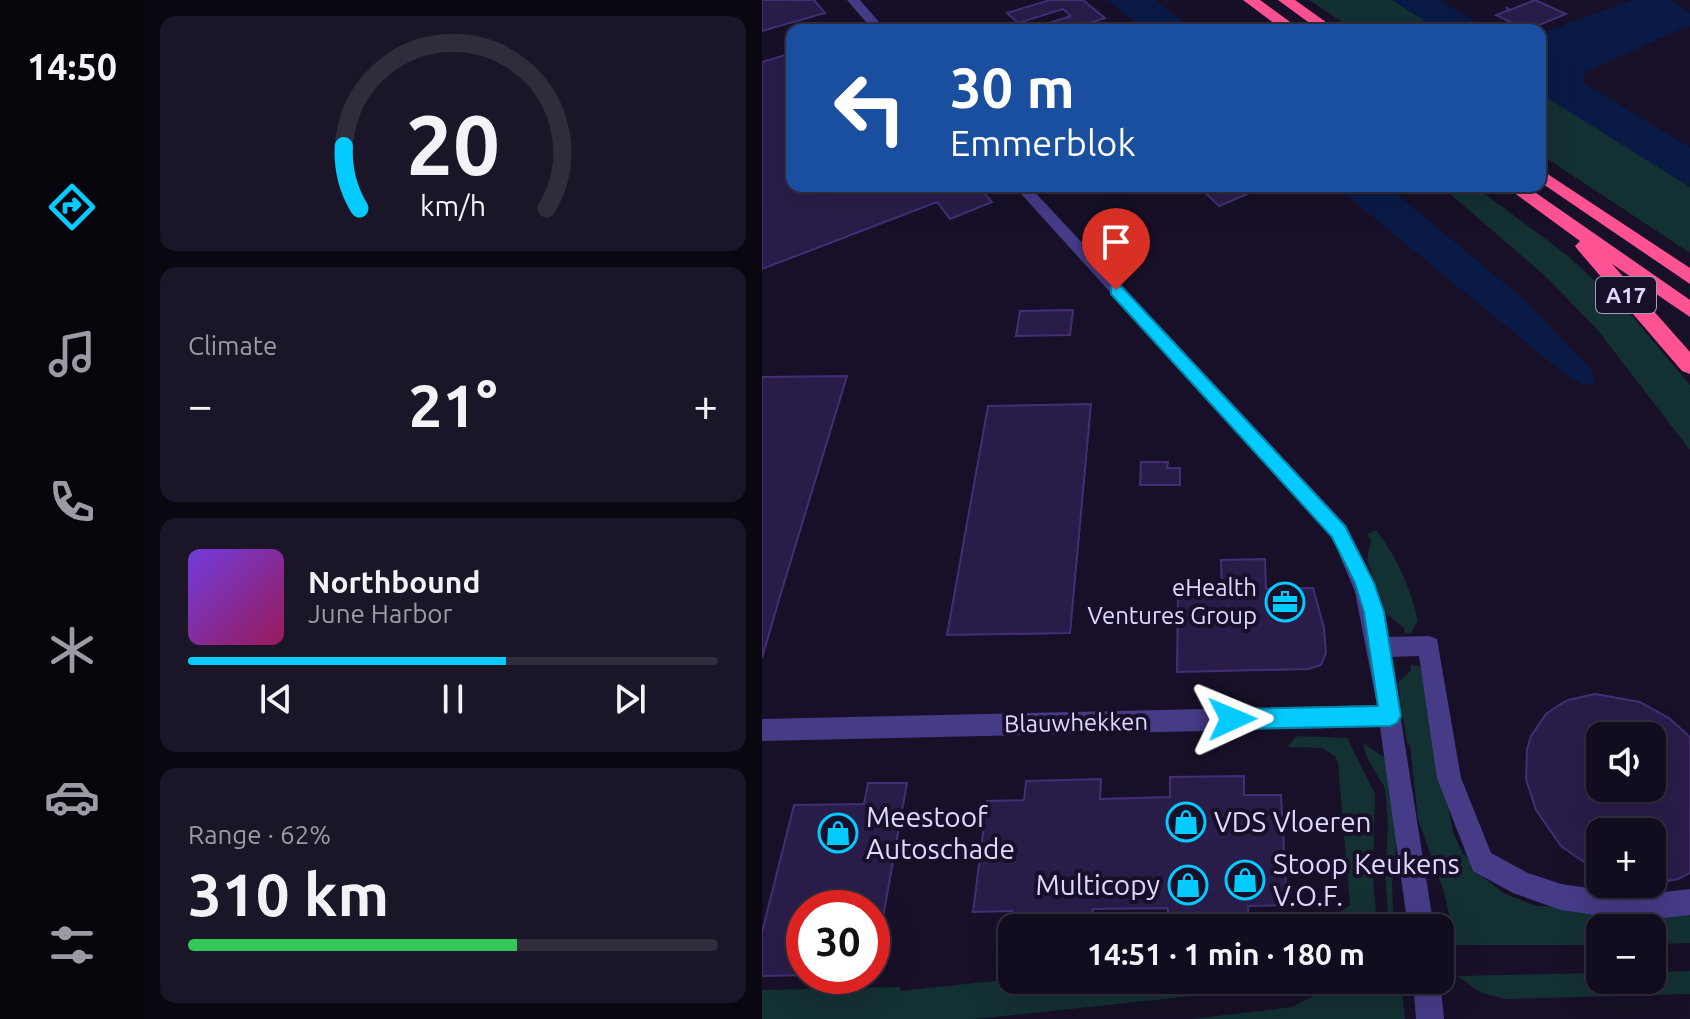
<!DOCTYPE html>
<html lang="en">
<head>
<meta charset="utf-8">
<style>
	body { margin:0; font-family:Ubuntu,sans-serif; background:#1a1527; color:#f1f3f6; height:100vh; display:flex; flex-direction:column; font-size:30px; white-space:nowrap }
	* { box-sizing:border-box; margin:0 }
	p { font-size:26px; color:#9c9ba4 }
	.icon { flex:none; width:44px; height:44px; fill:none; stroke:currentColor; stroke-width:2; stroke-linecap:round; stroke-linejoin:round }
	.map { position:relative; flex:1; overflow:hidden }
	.sheet { display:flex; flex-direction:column; gap:16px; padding:16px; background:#090710; width:618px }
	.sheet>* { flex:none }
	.top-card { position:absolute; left:24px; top:24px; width:760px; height:168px; border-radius:16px; box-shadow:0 8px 32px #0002,0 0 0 2px #302c3c; background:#1a4fa0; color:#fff; overflow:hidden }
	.tools { position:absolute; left:824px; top:722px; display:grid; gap:16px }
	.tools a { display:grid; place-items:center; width:80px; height:80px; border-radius:16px; background:#110c1e; box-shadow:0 8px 32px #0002,0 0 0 2px #302c3c; font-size:40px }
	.speed { position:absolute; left:24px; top:890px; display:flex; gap:16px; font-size:40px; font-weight:700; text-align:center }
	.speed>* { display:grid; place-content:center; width:104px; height:104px; border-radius:50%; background:#110c1e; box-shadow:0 8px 32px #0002,0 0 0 2px #302c3c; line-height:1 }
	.speed .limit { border:12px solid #d22; background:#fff; color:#111 }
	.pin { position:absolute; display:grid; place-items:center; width:68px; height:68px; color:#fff; margin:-82px -34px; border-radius:50% 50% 50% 0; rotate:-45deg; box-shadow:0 0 8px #0007 }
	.pin .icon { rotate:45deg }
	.me { position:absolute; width:88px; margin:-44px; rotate:89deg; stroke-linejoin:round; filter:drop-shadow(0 0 6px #0008) }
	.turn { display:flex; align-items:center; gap:28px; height:168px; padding:0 32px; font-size:36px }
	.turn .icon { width:104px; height:104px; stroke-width:2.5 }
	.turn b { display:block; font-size:56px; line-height:68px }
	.big { font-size:60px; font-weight:600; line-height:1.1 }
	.sheet .tile { flex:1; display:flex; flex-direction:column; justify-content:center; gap:12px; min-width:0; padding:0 28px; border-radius:16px; background:#1a1527 }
	.sheet .dial { align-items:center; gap:0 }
	.dial svg { height:208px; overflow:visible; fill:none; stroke:#302c3c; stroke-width:7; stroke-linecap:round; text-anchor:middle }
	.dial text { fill:#f1f3f6; stroke:none }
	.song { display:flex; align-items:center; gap:24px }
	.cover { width:96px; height:96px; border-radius:12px; background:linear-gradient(135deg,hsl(260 70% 55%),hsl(330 70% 35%)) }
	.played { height:8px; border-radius:4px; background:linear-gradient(90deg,#03cbff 60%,#302c3c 60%) }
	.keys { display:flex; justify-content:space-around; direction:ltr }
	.heat { display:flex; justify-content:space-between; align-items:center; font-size:44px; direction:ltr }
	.charge { height:12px; border-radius:6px; background:linear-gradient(90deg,#34c759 62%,#302c3c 0) }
	.trip { position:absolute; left:236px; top:914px; width:456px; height:80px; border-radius:16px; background:#110c1e; box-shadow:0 8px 32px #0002,0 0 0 2px #302c3c; font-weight:600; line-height:80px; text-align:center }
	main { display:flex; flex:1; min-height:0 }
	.dock { display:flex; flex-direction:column; width:144px; justify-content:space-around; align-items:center; background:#07050c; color:#9c9ba4 }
	.dock .icon { width:56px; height:56px }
	.dock .current { color:#03cbff }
	.dock b { font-size:36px; color:#f1f3f6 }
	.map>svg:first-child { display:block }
	.green { fill:#133032 }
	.water { fill:#0a1a46 }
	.building { fill:#2a1c49; stroke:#432e75; stroke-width:2; fill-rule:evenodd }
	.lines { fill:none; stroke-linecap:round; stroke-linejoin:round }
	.minor { fill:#463b87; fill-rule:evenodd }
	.highway { fill:#ff5293; fill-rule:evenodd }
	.route { fill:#03cbff; stroke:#0284a6; stroke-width:2 }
	.labels { text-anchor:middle; stroke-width:8; stroke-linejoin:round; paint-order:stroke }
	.shield { fill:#171028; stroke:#a49bbe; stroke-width:2 }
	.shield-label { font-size:22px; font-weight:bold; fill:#e0d7ff }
	.poi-label { font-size:24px; fill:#e0d7ff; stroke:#171028; text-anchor:end }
	.street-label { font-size:24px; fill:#e0d7ff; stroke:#171028 }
	.near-poi-label { font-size:28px; fill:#e0d7ff; stroke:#171028; text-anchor:start }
</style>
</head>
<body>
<main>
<nav class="dock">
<b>14:50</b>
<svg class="icon current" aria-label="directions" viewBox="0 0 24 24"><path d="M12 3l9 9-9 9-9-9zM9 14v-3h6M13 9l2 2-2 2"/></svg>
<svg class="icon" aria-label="music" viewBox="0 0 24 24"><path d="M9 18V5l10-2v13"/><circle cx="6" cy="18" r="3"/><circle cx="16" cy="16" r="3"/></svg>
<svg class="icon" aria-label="phone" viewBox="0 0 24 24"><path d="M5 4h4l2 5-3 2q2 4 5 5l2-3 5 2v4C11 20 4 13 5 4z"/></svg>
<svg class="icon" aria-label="climate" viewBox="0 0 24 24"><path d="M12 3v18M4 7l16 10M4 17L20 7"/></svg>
<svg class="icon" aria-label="car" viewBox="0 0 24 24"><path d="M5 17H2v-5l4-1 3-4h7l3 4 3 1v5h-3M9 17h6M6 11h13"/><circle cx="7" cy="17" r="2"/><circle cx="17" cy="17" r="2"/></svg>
<svg class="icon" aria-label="filters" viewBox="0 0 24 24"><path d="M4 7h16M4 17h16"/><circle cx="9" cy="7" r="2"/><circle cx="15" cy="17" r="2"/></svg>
</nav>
<section class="sheet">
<div class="tile dial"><svg viewBox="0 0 100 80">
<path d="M14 69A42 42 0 1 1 86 69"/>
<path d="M14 69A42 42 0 0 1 8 45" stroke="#03cbff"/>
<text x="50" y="56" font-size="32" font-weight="700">20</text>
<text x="50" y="72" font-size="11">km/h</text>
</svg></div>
<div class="tile"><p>Climate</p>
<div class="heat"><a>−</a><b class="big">21°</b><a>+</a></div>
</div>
<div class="tile">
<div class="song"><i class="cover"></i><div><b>Northbound</b><p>June Harbor</p></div></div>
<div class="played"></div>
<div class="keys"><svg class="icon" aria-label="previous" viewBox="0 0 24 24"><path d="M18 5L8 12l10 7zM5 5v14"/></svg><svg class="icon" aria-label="pause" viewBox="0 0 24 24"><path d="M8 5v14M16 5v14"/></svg><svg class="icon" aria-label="next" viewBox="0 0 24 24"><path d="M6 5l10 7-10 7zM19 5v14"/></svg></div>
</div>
<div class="tile"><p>Range · 62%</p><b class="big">310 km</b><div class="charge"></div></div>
</section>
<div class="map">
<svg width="928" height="1019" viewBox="0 0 928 1019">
	<rect width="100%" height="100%" fill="#171028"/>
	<path class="green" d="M547,0H630L678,30H592Z
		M778,93L928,187V253L778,154Z
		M679,186H712L805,255L871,317L928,385V450L834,328L782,275Z
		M614,530C636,558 648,588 656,621L649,633L643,634L642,628L625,614L605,560L609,540L605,534Z
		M649,664L659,667L663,673L691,833L700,852L721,877L741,893L774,906L928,908V943L890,944V928H838V945H694L682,892L656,819L648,745L645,743L636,683L649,670Z
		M535,736L585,738L613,794L611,875L615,928H556L588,905L576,764L573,756L560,748L525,747Z
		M601,743L623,758L635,841L630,885L632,928H627L623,874L626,826L623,788L604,756Z
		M928,971V994L743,999L720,993L695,976L838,973V980H890V972Z
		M250,979V980H536L515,987L213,1019H0V990L138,987V991Z
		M584,980H639L643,1019H430L530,1007Z"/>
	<path class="water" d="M346,0H393L432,30H382Z
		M630,0H677L728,30H678Z
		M869,0H908L928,13V25L823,72L820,82L928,148V187L778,93V34Z
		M573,186H625L760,298L830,370L833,383L822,385L805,376Z"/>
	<path class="building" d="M0,0H52L63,13L0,31Z
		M288,0H321L343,18L306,30H265L309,16L301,9L256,23L245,13Z
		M773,0L804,14L765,30L734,15L747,10L744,7L748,10Z
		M30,53V186H216L230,202L188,219L175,202L0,269V62Z
		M436,186H504L457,206Z
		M311,310L308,335L254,336L258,311Z
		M85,376L19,593L0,658V377Z
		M329,404L308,633L185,635L226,406Z
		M379,462H406L405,468H418V485H378Z
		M503,559L504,589L551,588L562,628L564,653L559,665L547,669L415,672L416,591L460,590L459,560Z
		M833,694L878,702L907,718L928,737V873L916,879L890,884V832H838V873L799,846L774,810L764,779L765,749L769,736L784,714L794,707L806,700ZM838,736H890V788H838Z
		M482,776V795H519L525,905L486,906L487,928H405L406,908L331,909L330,928H250L248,934L250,911L211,912L225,801L262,800L264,781L339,779L338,799L408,797V777Z
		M106,783H145L111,973L110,908H42V975L0,976V932L32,805L102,804Z"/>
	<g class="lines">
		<path class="minor" d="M85,0H98L124,30H111Z
			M252,186H267L584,525L607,572L625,637L667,636L675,639L699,778L729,853L766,873L799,884L876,895L928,889V915L876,921L799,910L751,893L711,871L675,778L657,656L629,657L672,928H646L618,727L0,741V719L615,705L593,592L570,537Z
			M678,978L682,1019H654L651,980Z"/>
		<path class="highway" d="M481,0H498L539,30H521Z
			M516,0H533L575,30H557Z
			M778,169L928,268V284L778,182Z
			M743,186H764L928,300V317L850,264L928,352V374L920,371L816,250L813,246L818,241Z"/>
	</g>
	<path class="route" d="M354,285L360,287L583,526L612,583L622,612L639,716L635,723L628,726L470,729L462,726L459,719L462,712L470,709L616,706L602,612L593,583L570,537L349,294V287Z"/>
	<defs>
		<symbol id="office-ring" viewBox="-11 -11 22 22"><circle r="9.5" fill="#171028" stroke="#03cbff" stroke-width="1.5"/><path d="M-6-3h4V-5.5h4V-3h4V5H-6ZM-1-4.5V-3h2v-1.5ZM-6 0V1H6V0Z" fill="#03cbff"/></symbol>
		<symbol id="shop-ring" viewBox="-11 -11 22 22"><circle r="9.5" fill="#171028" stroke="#03cbff" stroke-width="1.5"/><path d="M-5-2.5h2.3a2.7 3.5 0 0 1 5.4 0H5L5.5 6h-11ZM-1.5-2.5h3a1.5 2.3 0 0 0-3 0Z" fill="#03cbff"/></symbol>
	</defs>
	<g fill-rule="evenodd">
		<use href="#office-ring" x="501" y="580" width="44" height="44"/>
		<use href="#shop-ring" x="402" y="800" width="44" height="44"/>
		<use href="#shop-ring" x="54" y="811" width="44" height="44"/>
		<use href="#shop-ring" x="461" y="858" width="44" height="44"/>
		<use href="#shop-ring" x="404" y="863" width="44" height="44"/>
	</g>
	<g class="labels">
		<rect class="shield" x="834" y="277" width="60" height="36" rx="6"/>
		<g class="shield-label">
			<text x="864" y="303">A17</text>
		</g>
		<g class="poi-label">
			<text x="495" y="596">eHealth<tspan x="495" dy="28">Ventures Group</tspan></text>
		</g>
		<g class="street-label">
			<text transform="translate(314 723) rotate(-1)" y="8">Blauwhekken</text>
		</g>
		<g class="near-poi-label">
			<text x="104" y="827">Meestoof<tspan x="104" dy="32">Autoschade</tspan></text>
			<text x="452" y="832">VDS Vloeren</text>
			<text x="511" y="874">Stoop Keukens<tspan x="511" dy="32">V.O.F.</tspan></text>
			<text x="398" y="895" text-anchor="end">Multicopy</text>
		</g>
	</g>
</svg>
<div class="tools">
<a><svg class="icon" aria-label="sound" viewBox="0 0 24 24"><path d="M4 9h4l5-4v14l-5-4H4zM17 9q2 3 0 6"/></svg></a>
<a>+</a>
<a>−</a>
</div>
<div class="speed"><div class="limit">30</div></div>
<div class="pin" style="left:354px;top:290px;background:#d93025"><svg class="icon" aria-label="arrive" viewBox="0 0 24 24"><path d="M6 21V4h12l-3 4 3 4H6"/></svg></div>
<svg class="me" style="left:470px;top:719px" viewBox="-20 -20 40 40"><path d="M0-17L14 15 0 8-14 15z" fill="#03cbff" stroke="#fff" stroke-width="4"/></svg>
<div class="trip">14:51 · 1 min · 180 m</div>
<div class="top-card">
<div class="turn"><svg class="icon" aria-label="left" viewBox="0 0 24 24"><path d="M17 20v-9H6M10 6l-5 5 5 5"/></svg><div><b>30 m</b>Emmerblok</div></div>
</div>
</div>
</main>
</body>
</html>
